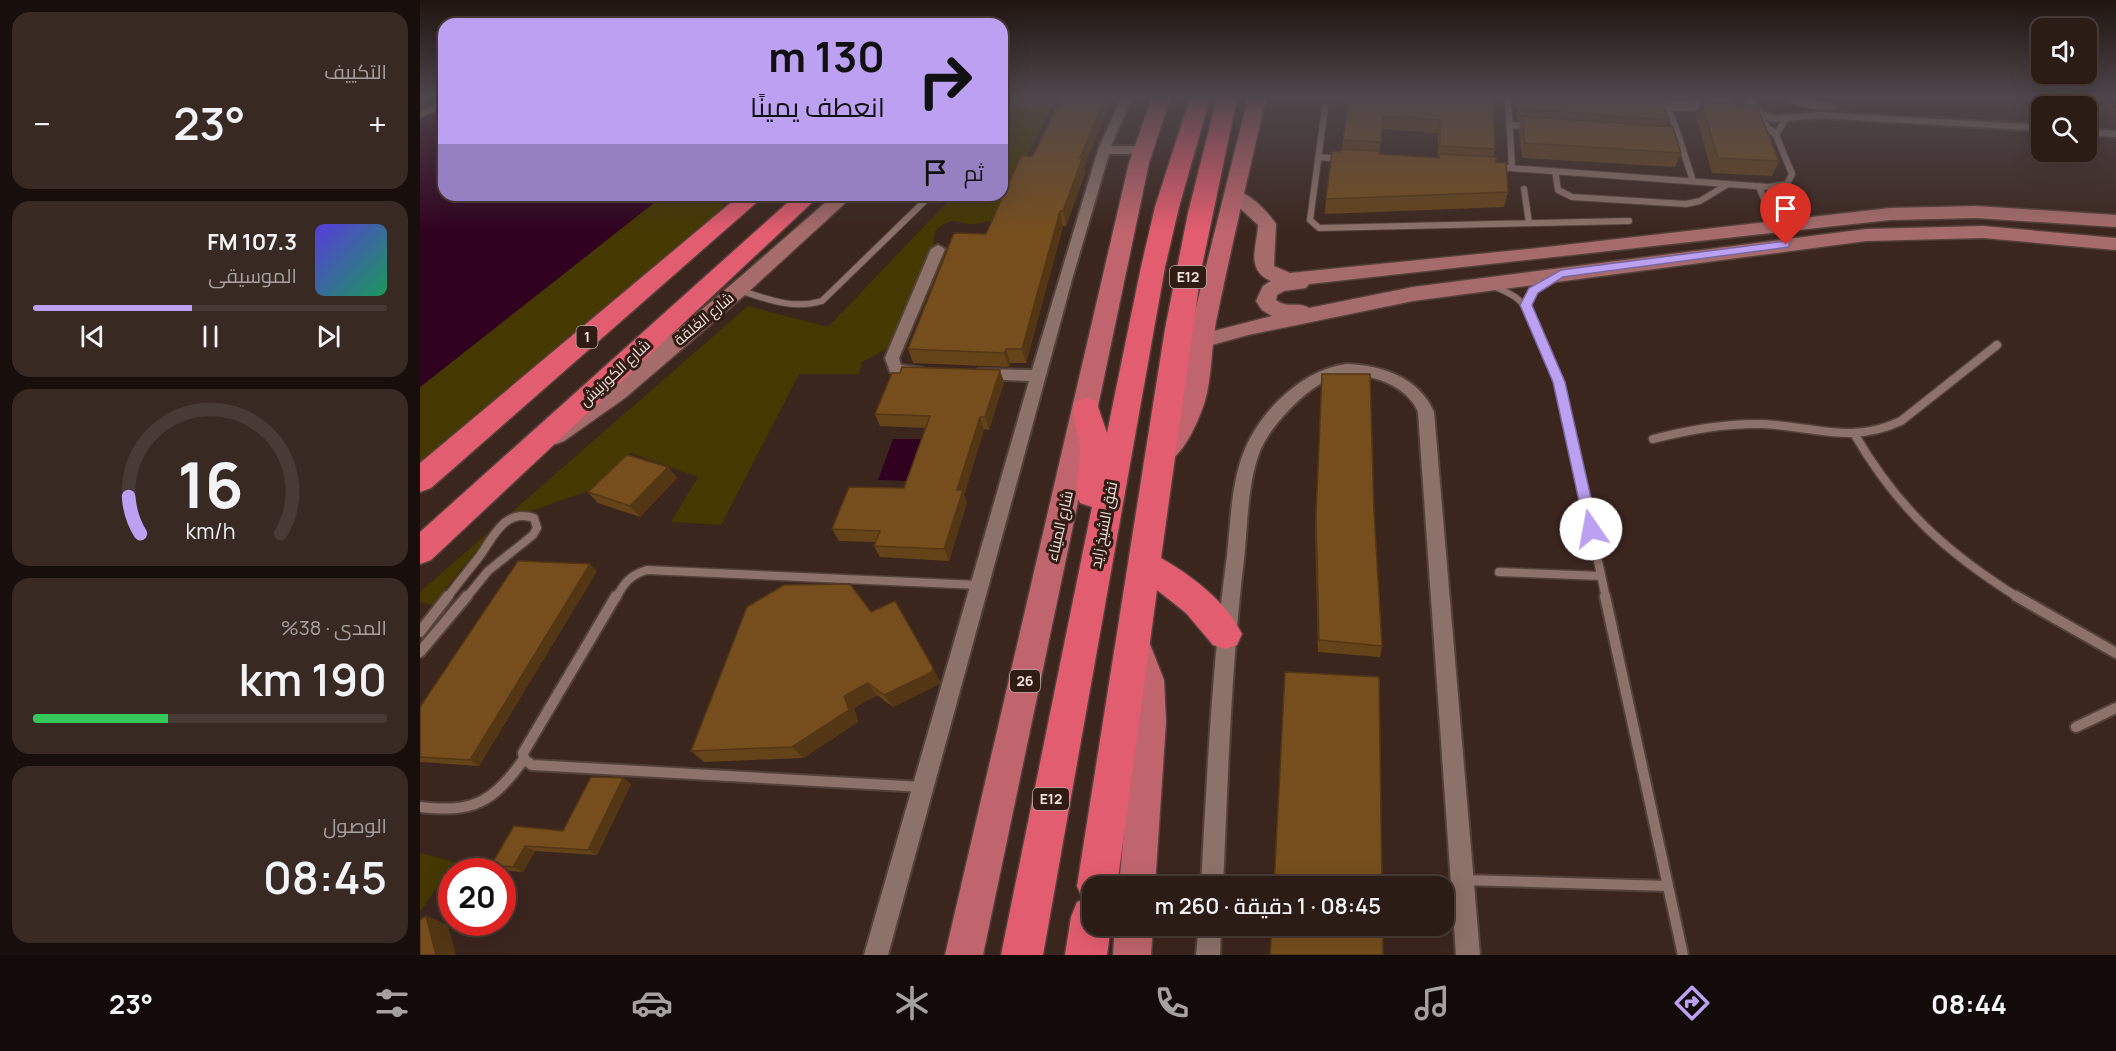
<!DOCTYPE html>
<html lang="ar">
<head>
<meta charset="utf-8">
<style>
	body { margin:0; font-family:Manrope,Cairo,sans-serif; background:#382923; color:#f1f3f6; direction:rtl; height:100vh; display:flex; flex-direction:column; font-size:22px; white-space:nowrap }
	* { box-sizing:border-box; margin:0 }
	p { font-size:20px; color:#a6a1a1 }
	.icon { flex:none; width:33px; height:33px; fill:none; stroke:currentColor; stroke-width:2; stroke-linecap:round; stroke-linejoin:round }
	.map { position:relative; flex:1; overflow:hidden; direction:ltr }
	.details { display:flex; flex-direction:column; gap:12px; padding:12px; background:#180f0c; width:420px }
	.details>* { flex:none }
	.hud { position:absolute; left:18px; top:18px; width:570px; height:183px; border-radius:18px; box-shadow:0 6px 24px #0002,0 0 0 2px #483a35; direction:rtl; background:#bca0f2; color:#111; overflow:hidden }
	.controls { position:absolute; left:1611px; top:18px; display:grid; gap:12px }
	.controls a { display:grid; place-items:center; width:66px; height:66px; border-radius:12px; background:#2c1c16; box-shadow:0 6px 24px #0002,0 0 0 2px #483a35; font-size:30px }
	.speed { position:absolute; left:18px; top:858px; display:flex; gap:12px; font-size:30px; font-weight:700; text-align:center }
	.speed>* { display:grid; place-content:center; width:78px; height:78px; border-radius:50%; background:#2c1c16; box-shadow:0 6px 24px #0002,0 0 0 2px #483a35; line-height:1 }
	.speed .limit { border:9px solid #d22; background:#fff; color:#111 }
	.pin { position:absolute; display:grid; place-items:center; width:51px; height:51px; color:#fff; margin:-62px -26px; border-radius:50% 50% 50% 0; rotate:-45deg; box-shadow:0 0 6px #0007 }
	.pin .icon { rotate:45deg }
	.me { position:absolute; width:66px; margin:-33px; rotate:348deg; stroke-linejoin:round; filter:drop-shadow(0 0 4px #0008) }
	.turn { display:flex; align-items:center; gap:21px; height:126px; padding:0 24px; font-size:27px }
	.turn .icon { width:78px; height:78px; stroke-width:2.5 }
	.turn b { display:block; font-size:42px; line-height:51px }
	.then { display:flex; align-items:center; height:57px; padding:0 24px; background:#0003; gap:12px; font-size:22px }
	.big { font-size:45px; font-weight:600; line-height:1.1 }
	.details .widget { flex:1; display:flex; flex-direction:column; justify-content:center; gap:9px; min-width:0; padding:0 21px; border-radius:18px; background:#382923 }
	.details .dial { align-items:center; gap:0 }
	.dial svg { height:156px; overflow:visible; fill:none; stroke:#483a35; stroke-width:7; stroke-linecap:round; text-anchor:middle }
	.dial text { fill:#f1f3f6; stroke:none }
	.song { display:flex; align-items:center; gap:18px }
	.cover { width:72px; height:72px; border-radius:9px; background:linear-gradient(135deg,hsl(250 70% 55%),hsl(150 70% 35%)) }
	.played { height:6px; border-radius:3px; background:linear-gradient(90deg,#bca0f2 45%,#483a35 45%) }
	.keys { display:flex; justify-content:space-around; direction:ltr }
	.heat { display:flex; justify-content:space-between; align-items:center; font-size:33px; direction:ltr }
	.charge { height:9px; border-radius:4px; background:linear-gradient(90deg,#34c759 38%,#483a35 0) }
	.trip { position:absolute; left:662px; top:876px; width:372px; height:60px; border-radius:18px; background:#2c1c16; box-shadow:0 6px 24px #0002,0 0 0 2px #483a35; font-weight:600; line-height:60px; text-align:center; direction:rtl }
	.tab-bar { display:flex; height:96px; justify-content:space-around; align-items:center; background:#120b09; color:#a6a1a1 }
	.tab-bar .icon { width:42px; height:42px }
	.tab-bar .selected { color:#bca0f2 }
	.tab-bar b { font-size:27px; color:#f1f3f6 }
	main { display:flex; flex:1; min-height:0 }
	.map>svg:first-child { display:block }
	.green { fill:#453800 }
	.water { fill:#310220 }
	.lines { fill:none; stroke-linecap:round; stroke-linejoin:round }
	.lane-far2-casing { stroke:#54413a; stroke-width:8 }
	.lane-far1-casing { stroke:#54413a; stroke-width:11 }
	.lane-casing { stroke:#54413a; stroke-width:14 }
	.street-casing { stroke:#54413a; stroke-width:4 }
	.secondary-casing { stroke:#54413a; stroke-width:3 }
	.primary-casing { stroke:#54413a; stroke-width:3 }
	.highway-casing { stroke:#54413a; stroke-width:3 }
	.lane-far2 { stroke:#8c7269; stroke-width:6 }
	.lane-far1 { stroke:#8c7269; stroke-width:8 }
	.lane { stroke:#8c7269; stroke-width:10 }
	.street { fill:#8c7269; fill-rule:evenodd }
	.secondary { fill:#a66c6b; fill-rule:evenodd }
	.primary { fill:#c0656d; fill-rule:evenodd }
	.highway { fill:#e35d70; fill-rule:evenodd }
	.wall { fill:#654319; fill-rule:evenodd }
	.shaded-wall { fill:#533714 }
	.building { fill:#764e1d; stroke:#533714; stroke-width:1.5 }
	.route { fill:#bca0f2; stroke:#7a689d; stroke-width:1.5 }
	.labels { text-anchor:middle; stroke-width:6; stroke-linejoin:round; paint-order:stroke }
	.shield { fill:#311c14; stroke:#b7a7a1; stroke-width:1.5 }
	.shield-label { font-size:14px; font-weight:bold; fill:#f1e2dd }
	.street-label { font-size:15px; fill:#f1e2dd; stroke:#311c14 }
</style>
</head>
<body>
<main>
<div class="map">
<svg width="1696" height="955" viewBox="0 0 1696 955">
	<rect width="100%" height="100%" fill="#3b261e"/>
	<path class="green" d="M582,98H636L575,219C569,221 562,223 555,224C533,225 537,213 515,231L513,248L472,346L442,362L439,374H379L301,525L251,522L278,477L211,453L168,491L94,517L76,527L12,605L0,602V592L328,306L408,327L534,195H582Z
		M244,195H313L306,201L299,213L0,465V387Z
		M0,853L35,862L0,912Z"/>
	<path class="water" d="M24,108V195H244L0,387V120Z
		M473,439H501L488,481L458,480Z"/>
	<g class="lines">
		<defs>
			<path id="lane-far2" d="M1088,98L1092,168
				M1238,106L1252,116L1273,181
				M905,107L890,220L899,228L1209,221
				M0,115L24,103
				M1089,125L1111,126
				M1356,135L1366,118
				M899,157L922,159
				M1076,167L1348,187L1367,184L1372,174L1356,135L1336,116
				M1135,171L1138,190L1152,197L1266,204L1280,201L1308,184
				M1339,186L1354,226
				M1104,189L1109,223
				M1071,285C1090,293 1103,298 1111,318
				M319,290C347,299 373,310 402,301L511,195
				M1106,305L1113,290L1128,280"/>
			<path id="lane-far1" d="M1111,316L1139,382L1186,598
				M1435,435C1478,509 1527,553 1599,598
				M1233,439C1268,430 1305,423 1342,424C1394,426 1430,445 1481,421L1577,345
				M1079,572L1181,576
				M27,598C37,584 48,571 59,557C73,538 84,508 114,518L117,528L113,535L68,571L46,598
				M196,598C204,583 210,575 227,570L558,585"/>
			<path id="lane" d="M196,596L103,753L104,759L112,765L503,787
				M1185,596L1263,955
				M1596,596L1696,653
				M0,632L28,596
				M0,652L47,596
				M1656,727L1696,708
				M0,807C54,813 72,803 104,759
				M1043,880L1248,886"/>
			<path id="street" d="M701,98H712L691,146H723L729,150L723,154H689L653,276L468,955H444L609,381L559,379L551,374L559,369L612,370L678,150Z
				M1328,98H1339L1336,104L1342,111L1356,116L1401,112L1622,125V131L1401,118L1356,122L1316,116V112H1331L1324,104Z
				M1364,98C1376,98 1407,100 1417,107C1407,114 1373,106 1364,98Z
				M1666,128L1696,131V137L1666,135Z
				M518,245L525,249L479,358L481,365L503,368L511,373C502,384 482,376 470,372L465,358L511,249Z
				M926,364C961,365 999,377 1014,412L1060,955H1036L998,412C990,391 964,379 944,376C933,374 922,374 912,378C887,387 850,426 840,451C827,485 828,523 824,559C811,668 808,777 803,886H781C787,776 792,665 807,556C811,520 811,482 825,449C842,409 883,370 926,364Z
				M779,926H801L800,955H776Z"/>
			<path id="secondary" d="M1289,98H1316C1300,116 1233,110 1210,109L1202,104L1210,99L1259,101Z
				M815,190C831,194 847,211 856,224L854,266L870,273L1118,248L1470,208L1556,206L1696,215V227L1556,218L1470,220L889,284L886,288L864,291L857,295L856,300C867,309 879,301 889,308L993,287L1446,229L1563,226L1696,238V250L1563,238L1446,241L993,301L828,335L781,348L774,346L770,341L774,336L852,316L842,310L836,301L843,286L851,281C825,270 837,247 838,225L806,195L809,191Z
				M414,195H434L326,294L205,398L144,441L136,444L128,441L124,435L128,429C229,359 321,276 414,195Z"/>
			<path id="primary" d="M732,98H750L729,163L563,955H525L709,163Z
				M828,98H846C829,173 811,247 796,322C791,348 792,383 783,407C775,429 756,473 729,464L725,457L748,427L758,405L772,323Z
				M713,625L724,629L744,680L746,722L735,886H699L714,722L712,680L698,639L702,629Z
				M695,926H733L731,955H693Z"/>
			<path id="highway" d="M770,98H790L759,207L745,267L623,955H581L672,507L660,503C652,488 661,465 660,447C659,432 649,413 656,401L666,398L676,401L687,433L721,267L735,207Z
				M797,98H817L781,271L741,558C772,576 806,601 822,634L817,645L805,649L793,645L766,613L737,590L697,886H672V926H691L687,955H645L651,917L657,902L663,900L657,886L745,329L768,213Z
				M320,195H345L11,488L0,492V463Z
				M376,195H400L11,560L0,564V532Z"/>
		</defs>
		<use href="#lane-far2" class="lane-far2-casing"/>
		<use href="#lane-far1" class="lane-far1-casing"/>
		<use href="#lane" class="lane-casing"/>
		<use href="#street" class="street-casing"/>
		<use href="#secondary" class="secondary-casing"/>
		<use href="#primary" class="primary-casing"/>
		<use href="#highway" class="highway-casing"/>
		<use href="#lane-far2" class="lane-far2"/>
		<use href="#lane-far1" class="lane-far1"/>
		<use href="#lane" class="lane"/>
		<use href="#street" class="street"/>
		<use href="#secondary" class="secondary"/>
		<use href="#primary" class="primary"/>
		<use href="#highway" class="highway"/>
	</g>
	<path class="wall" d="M929,98H1073L1075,149L1073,157L1088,192L1084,207L905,214L906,199L922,149ZM962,129L1018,133V158L959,154Z
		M1097,98H1190L1249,120L1246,126L1261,153L1255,167L1102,158L1099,131L1101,121L1098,120L1096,104Z
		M1281,101L1359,161L1352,176L1292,173L1276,116Z
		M664,168L665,173L646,226H643L606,363H590L589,367L493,363L488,349L566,234Z
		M902,374L954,512L962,646L960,657L898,652L895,528Z
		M584,382L569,430L564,429L544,495L547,502L529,561L460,557L454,546L455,542L419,541L412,529L484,488L506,428L460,426L455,414Z
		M248,467L257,478L220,517L178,503L168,492Z
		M177,571L59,766L0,762V707Z
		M451,612L520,681L519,684L473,707L457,695L434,708L438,722L383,758L284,762L271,751Z
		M211,784L177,855L115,851L103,872L81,870L71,865L94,826L143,831Z"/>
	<path class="shaded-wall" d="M685,98H692L664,168L665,173L646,226L643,211L660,158Z
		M640,211L643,226L606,363L602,349Z
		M586,349L590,363L589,367L584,353Z
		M580,370L584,382L569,430L565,417Z
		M560,417L564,429L544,495L547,502L529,561L524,549L537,490Z
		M248,467L257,478L220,517L210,506Z
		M170,564L177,571L59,766L50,760Z
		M475,601L520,681L519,684L473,707L464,695Z
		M448,683L457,695L434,708L438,722L383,758L372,747L424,696Z
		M203,778L211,784L177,855L168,850Z
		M105,846L115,851L103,872L93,867Z
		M6,916L28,925L36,955H16Z"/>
	<path class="building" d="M641,98H685L660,158L662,159L643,211H640L602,349H586L584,353L488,349L534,233L566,234L601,156H613Z
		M929,98H1073L1075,149L1020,146V120L963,116L961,142L923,140Z
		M1099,98H1190L1242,101L1249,120L1100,109Z
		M1281,101L1337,106L1359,161L1298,158Z
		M1102,116L1253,127L1261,153L1105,143Z
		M921,149L960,151L959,154L1019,158L1020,154L1076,157V162L1086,163L1088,192L906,199L912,151L921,152Z
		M482,367L580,370L565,417H560L537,490H543L524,549L454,546L460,531L412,529L429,487L484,488L510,416L455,414L472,373H480Z
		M902,374H950L954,512L962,646L899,640L896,516Z
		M207,455L248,467L210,506L168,492Z
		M98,561L170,564L50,760L0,757V707Z
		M430,584L451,612L475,601L513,668L512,672L464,695L448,683L424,696L429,710L372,747L271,751L327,607L364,585Z
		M865,672L959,677L962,886H854Z
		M171,777L203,778L168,850L105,846L93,867L71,865L94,826L143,831Z
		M6,916L16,955H0V920Z
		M852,926H963V955H850Z"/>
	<linearGradient id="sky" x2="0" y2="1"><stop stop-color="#201510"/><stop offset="0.42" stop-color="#4f474c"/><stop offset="1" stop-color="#4f474c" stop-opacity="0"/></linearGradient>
	<rect width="1696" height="232" fill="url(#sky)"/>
	<path class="route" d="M1366,241L1369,242V247L1143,277L1118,293L1112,305L1145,382L1178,529L1176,533H1166L1133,382L1100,305L1109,288L1141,270Z"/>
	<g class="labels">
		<g class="shield">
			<rect x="750" y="266" width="36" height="22" rx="4.5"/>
			<rect x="156.5" y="326" width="21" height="22" rx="4.5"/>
			<rect x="590" y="670" width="30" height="22" rx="4.5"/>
			<rect x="613" y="788" width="36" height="22" rx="4.5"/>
		</g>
		<g class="shield-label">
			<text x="768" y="282">E12</text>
			<text x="167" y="342">1</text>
			<text x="605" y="686">26</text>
			<text x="631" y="804">E12</text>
		</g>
		<g class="street-label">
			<text transform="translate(284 319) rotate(-40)" y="5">شارع الغَلقة</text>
			<text transform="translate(195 373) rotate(-43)" y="5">شارع الكورنيش</text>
			<text transform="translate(684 525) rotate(-79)" y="5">نفق الشيخ زايد</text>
			<text transform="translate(640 526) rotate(-77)" y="5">شارع الميناء</text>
		</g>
	</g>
</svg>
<div class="controls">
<a><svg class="icon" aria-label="sound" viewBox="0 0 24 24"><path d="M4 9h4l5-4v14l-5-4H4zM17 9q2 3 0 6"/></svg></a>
<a><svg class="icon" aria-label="search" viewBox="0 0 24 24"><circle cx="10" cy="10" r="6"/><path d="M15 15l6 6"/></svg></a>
</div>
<div class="speed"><div class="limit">20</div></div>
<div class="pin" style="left:1366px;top:245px;background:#d93025"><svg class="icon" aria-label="arrive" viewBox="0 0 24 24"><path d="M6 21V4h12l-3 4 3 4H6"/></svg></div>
<svg class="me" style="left:1171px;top:529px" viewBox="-20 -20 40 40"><circle r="19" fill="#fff"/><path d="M0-13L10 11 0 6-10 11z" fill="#bca0f2"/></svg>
<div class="trip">08:45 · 1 دقيقة · 260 m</div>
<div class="hud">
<div class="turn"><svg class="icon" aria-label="right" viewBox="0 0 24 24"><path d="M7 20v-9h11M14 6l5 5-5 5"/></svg><div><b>130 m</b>انعطف يمينًا</div></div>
<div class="then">ثم<svg class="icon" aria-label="arrive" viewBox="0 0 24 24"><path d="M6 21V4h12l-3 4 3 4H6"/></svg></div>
</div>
</div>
<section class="details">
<div class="widget"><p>التكييف</p>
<div class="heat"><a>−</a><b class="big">23°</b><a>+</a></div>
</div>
<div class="widget">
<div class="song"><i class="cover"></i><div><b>107.3 FM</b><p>الموسيقى</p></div></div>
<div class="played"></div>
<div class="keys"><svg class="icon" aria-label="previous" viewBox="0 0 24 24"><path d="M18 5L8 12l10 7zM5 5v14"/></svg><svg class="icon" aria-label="pause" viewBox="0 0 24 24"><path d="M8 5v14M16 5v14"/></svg><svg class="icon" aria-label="next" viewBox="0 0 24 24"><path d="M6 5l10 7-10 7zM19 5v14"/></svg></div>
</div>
<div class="widget dial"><svg viewBox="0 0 100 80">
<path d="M14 69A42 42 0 1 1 86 69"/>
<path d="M14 69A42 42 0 0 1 8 50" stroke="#bca0f2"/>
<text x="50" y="56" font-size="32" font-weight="700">16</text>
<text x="50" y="72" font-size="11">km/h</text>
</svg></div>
<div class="widget"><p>المدى · 38%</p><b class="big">190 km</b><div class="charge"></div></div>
<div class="widget"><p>الوصول</p><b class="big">08:45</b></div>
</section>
</main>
<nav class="tab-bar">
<b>08:44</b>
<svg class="icon selected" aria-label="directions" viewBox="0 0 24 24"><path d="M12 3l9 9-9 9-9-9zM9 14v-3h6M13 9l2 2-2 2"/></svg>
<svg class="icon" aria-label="music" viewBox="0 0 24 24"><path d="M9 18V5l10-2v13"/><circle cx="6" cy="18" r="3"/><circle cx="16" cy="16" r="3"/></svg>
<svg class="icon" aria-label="phone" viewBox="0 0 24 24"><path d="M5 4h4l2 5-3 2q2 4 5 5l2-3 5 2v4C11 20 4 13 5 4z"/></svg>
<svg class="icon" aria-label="climate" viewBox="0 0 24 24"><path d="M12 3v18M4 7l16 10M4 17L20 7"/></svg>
<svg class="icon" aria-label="car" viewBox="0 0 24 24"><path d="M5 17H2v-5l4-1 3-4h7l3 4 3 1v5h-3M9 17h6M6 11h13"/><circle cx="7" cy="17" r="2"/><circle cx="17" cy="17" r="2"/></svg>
<svg class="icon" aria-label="filters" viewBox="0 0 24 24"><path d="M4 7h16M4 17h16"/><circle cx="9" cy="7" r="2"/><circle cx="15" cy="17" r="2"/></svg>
<b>23°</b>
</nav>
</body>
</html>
